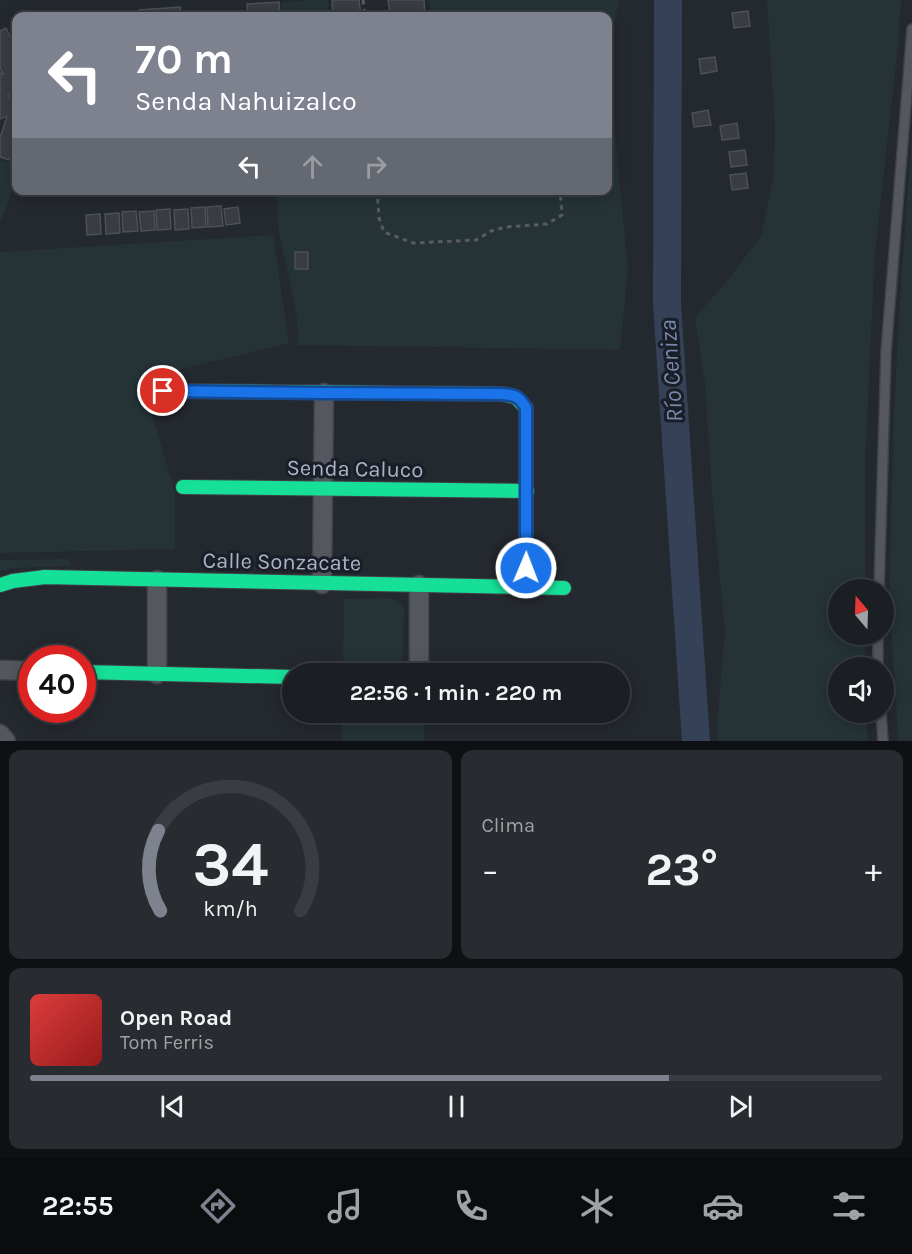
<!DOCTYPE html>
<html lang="es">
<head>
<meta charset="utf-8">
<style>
	body { margin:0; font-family:Karla,sans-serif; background:#282b30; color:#f1f3f6; height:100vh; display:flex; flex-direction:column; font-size:22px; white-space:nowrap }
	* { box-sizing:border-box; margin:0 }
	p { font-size:20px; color:#a0a2a6 }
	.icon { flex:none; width:33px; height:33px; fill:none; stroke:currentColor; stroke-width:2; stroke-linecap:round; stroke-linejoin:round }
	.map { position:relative; height:741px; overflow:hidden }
	.panel { display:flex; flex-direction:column; gap:9px; padding:9px; background:#0f1013; flex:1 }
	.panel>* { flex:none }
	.top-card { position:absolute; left:12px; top:12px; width:600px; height:183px; border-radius:12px; box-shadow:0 3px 15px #0003,0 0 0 2px #393c41; background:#7d828e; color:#fff; overflow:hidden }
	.needle { width:39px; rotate:341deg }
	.controls { position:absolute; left:828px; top:579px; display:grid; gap:12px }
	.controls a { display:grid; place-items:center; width:66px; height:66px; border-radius:50%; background:#1b1e23; box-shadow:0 3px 15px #0003,0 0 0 2px #393c41; font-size:30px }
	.speed { position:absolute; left:18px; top:645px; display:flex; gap:12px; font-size:30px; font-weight:700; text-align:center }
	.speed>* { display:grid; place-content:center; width:78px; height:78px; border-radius:50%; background:#1b1e23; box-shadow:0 3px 15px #0003,0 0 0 2px #393c41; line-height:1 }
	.speed .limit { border:9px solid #d22; background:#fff; color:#111 }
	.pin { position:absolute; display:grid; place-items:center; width:51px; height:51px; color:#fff; margin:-26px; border:3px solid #fff; border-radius:50%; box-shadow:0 2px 6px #0007 }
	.me { position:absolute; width:66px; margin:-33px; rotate:1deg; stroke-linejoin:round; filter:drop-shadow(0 0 4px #0008) }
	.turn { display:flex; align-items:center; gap:21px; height:126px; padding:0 24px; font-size:27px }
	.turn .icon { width:78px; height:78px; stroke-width:2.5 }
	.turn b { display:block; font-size:42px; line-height:51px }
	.lanes { display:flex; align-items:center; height:57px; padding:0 24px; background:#0003; justify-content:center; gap:30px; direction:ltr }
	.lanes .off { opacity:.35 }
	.big { font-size:45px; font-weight:700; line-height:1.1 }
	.panel .widget { flex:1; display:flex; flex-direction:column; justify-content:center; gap:9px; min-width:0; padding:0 21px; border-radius:12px; background:#282b30 }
	.panel .dial { align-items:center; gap:0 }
	.dial svg { height:156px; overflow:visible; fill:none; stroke:#393c41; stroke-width:7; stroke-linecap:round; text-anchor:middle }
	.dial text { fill:#f1f3f6; stroke:none }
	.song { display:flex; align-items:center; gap:18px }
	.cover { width:72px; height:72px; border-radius:9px; background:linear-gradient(135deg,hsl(0 70% 55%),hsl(0 70% 35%)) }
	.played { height:6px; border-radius:3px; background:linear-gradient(90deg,#7d828e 75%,#393c41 75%) }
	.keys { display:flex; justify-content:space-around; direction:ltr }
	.heat { display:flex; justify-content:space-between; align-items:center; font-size:33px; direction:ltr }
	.panel .tiles { flex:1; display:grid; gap:9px; grid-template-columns:1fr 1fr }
	.widget:last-child { grid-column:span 2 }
	.trip { position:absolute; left:282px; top:663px; width:348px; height:60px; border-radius:30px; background:#1b1e23; box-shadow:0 3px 15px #0003,0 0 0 2px #393c41; font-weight:700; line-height:60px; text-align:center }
	.tabs { display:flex; height:96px; justify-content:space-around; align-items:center; background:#0b0c0e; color:#a0a2a6 }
	.tabs .icon { width:42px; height:42px }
	.tabs .current { color:#7d828e }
	.tabs b { font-size:27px; color:#f1f3f6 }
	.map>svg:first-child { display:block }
	.green { fill:#253336 }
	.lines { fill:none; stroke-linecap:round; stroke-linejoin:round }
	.river { stroke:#344157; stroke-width:28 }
	.building { fill:#393d43; stroke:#4c5057; stroke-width:1.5 }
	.lane-casing { stroke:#404248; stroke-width:12 }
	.street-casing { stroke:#404248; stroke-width:21 }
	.fast-casing { stroke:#404248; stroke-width:16 }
	.path { stroke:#585b61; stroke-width:3; stroke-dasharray:4.5 4.5; stroke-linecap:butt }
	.lane { stroke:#54575d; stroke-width:9 }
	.street { stroke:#54575d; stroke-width:18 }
	.fast { stroke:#16e098; stroke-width:14 }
	.route-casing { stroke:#114b97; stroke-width:15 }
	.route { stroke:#1a73e8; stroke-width:10 }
	.labels { text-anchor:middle; stroke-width:6; stroke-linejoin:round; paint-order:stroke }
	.street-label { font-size:22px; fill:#adb3c1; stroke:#191e28 }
	.water-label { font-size:24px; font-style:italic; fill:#7788a8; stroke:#191e28 }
</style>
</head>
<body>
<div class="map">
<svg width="912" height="741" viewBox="0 0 912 741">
	<rect width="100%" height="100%" fill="#24282f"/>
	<path class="green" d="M308,0H328L329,16H283L281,3Z
		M429,0H619L608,55V16H431Z
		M767,0H901L898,44L875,251L865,462V589L838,590V634L865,635V667L838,668V712L866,713L868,741H718L717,726L725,632L712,494L705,383L695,317L727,281L761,236L773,180L775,131Z
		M608,60L628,270L620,350L298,345L297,316L278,227L277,191L608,190Z
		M912,132V741H898L897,716L889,594L894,411L901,282Z
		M0,160L16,164V182L0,223Z
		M273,235L289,343L142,379L175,493V549L0,553V252Z
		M70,559L71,566L13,568L0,571V560Z
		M384,598C394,599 400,599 404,609L402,673H343L344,599Z
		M342,713H424V741H342Z"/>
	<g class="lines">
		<path class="river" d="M668,0L667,304L696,741"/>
	</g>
	<path class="building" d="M332,0H359L361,16H333Z
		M388,0H424L425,16H390Z
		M279,2L280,16H248L247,4Z
		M180,7L181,16H140L139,10Z
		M748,11L750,26L734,28L732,13Z
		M6,28L16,49V91L8,95L13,105L16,106V162L0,157V138L7,116L0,119V73L3,74L0,68V31Z
		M715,57L717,71L701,74L699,59Z
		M708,110L711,125L694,127L692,113Z
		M737,123L739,138L722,140L720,126Z
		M745,150L747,165L731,167L729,152Z
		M746,173L748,188L732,190L730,175Z
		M221,206L223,226L208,227L207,207Z
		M205,207L206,227L192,228L191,208Z
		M238,207L240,223L226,225L224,209Z
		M170,209L171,229L157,230L156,210Z
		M188,209L189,229L175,230L174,210Z
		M136,211L138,231L123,232L122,212Z
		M154,211L155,230L141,231L139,212Z
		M119,213L120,233L106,234L105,214Z
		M100,214L101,234L87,235L86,215Z
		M295,252H308V269H295Z"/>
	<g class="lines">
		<defs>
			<path id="lane" d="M879,590L886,352L912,29
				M878,634V668
				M881,712L883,741"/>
			<path id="street" d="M322,584L324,393
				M419,585V662L423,674
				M0,670L32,671
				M157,674V580
				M0,734L6,741"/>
			<path id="fast" d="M163,391L502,394L516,397L526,408V587
				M183,487L527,491
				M0,585L13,581L45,577L564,588
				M82,672L292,677"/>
		</defs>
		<use href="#lane" class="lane-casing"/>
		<use href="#street" class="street-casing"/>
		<use href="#fast" class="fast-casing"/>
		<path class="path" d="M363,0L365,16
			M377,190L379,218L384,232L413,243L476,240L491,231L506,227L547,224L562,215L560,190"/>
		<use href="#lane" class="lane"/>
		<use href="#street" class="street"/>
		<use href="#fast" class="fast"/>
	</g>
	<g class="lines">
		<defs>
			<path id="route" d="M163,391L324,393L502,394C515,395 519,396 526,408V568"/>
		</defs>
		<use href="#route" class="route-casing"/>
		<use href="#route" class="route"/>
	</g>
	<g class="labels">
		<g class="street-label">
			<text transform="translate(355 468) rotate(1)" y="8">Senda Caluco</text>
			<text transform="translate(282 561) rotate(1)" y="8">Calle Sonzacate</text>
		</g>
		<g class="water-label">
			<text transform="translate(671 371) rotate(-94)" y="8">Río Ceniza</text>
		</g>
	</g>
</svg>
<div class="controls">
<a><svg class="needle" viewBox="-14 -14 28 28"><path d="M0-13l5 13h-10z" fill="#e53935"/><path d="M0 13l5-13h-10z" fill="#a0a2a6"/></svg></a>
<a><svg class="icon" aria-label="sound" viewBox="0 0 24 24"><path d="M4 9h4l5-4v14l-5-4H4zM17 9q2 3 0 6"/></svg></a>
</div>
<div class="speed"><div class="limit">40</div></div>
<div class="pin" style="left:163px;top:391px;background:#d93025"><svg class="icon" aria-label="arrive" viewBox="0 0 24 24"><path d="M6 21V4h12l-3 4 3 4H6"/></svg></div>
<svg class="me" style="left:526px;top:568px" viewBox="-20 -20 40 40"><circle r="17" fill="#1a73e8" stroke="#fff" stroke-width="3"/><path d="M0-11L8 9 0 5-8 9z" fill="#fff"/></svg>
<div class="trip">22:56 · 1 min · 220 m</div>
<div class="top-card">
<div class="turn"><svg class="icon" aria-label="left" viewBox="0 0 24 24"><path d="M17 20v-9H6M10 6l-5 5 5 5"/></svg><div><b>70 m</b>Senda Nahuizalco</div></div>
<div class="lanes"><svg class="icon" aria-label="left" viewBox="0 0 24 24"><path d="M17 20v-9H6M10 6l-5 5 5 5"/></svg><svg class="icon off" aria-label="ahead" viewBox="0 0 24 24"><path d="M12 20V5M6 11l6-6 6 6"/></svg><svg class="icon off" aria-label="right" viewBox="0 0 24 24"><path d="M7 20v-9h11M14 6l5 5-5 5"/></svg></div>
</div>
</div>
<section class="panel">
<div class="tiles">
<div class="widget dial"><svg viewBox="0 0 100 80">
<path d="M14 69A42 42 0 1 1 86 69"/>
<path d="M14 69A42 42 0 0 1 13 28" stroke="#7d828e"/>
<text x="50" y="56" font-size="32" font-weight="700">34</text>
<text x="50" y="72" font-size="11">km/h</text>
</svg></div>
<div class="widget"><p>Clima</p>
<div class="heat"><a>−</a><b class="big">23°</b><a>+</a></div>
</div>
<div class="widget">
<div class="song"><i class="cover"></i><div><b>Open Road</b><p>Tom Ferris</p></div></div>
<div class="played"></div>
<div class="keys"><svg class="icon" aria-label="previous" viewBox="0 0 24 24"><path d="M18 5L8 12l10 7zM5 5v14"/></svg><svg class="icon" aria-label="pause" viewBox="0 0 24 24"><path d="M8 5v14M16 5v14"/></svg><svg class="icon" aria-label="next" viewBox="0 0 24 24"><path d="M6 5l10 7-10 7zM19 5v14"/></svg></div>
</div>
</div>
</section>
<nav class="tabs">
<b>22:55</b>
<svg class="icon current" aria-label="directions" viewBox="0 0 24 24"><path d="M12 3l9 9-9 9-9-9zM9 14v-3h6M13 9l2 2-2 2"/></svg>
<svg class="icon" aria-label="music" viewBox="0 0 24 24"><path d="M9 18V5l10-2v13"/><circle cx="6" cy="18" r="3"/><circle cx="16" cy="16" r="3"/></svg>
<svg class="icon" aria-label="phone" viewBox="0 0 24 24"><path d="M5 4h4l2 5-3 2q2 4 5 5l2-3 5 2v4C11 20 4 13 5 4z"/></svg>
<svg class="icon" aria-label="climate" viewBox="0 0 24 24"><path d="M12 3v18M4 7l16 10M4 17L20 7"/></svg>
<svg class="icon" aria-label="car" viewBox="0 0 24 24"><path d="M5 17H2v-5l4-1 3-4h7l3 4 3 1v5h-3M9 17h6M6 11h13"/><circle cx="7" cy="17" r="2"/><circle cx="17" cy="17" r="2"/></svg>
<svg class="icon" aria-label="filters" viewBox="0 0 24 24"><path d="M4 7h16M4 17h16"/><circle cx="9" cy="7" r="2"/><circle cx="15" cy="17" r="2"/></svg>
</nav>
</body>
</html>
